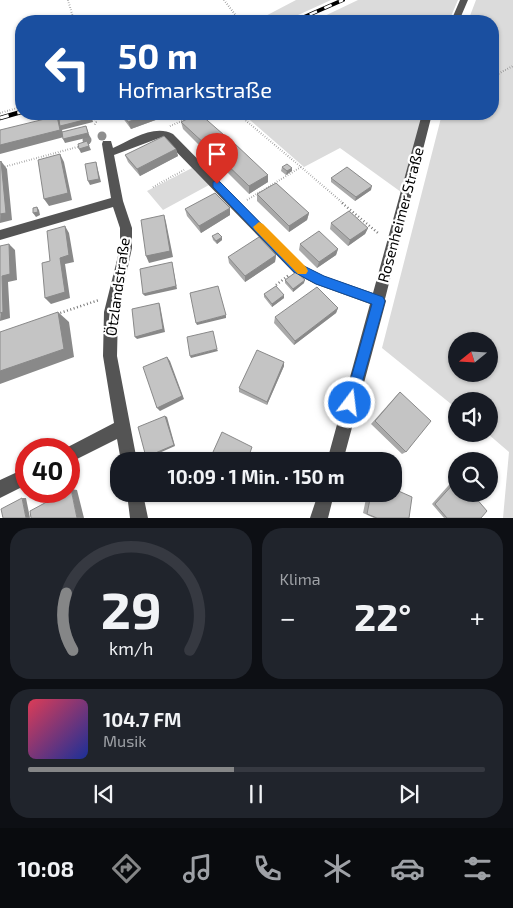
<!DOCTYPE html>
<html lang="de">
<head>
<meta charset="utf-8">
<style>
	body { margin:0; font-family:"Exo 2",sans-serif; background:#20242c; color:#f1f3f6; height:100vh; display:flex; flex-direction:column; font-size:19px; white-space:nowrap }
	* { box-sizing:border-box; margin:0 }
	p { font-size:16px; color:#9ea1a6 }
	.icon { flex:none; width:28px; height:28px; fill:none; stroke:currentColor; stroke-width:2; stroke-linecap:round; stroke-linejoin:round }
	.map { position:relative; height:518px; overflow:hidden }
	.side { display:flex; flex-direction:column; gap:10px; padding:10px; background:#0d0f14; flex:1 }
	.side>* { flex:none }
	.guide { position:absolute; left:15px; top:15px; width:484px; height:105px; border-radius:20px; box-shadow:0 1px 4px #0004; background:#1a4fa0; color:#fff; overflow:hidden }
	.needle { width:32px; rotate:252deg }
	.controls { position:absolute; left:448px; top:332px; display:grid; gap:10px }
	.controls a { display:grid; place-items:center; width:50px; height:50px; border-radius:50%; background:#171b24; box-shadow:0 1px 4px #0004; font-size:25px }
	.speed { position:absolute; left:15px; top:438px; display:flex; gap:10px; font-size:25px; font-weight:700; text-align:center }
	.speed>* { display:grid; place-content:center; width:65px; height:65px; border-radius:50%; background:#171b24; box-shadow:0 1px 4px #0004; line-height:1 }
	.speed .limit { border:8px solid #d22; background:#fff; color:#111 }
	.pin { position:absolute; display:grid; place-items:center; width:42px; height:42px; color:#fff; margin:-51px -21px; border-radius:50% 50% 50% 0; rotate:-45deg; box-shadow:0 0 5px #0007 }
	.pin .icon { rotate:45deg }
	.me { position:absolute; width:55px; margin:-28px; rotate:15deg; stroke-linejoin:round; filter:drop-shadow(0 0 4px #0008) }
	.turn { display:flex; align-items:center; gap:18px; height:105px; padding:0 20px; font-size:22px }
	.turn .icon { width:65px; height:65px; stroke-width:2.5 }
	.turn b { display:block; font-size:35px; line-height:42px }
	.big { font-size:38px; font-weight:700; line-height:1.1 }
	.side .widget { flex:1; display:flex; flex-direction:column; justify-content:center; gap:8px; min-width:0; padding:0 18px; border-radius:20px; background:#20242c }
	.side .dial { align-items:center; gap:0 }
	.dial svg { height:130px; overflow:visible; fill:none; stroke:#363941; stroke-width:7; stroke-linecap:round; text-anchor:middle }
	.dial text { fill:#f1f3f6; stroke:none }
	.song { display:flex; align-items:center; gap:15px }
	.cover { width:60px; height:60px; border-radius:8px; background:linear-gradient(135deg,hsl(350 70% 55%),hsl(230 70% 35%)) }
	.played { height:5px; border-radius:2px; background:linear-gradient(90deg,#858687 45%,#363941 45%) }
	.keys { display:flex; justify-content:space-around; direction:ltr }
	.heat { display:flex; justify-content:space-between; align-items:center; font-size:28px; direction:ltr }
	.side .tiles { flex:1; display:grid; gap:10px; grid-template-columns:1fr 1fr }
	.widget:last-child { grid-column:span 2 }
	.trip { position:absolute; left:110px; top:452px; width:292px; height:50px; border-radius:20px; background:#171b24; box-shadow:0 1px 4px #0004; font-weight:700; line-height:50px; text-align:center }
	.tab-bar { display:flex; height:80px; justify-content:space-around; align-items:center; background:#090b0e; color:#9ea1a6 }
	.tab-bar .icon { width:35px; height:35px }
	.tab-bar .current { color:#858687 }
	.tab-bar b { font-size:22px; color:#f1f3f6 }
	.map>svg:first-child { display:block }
	.green { fill:#dbdbdb; fill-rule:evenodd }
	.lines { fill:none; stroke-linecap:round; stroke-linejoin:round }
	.path-far1 { stroke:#767676; stroke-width:2; stroke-dasharray:0.5 2; stroke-linecap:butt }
	.path { stroke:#767676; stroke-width:2.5; stroke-dasharray:1 2.5; stroke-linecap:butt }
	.minor { fill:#545454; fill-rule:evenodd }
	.rail-far1-casing { stroke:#000; stroke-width:4 }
	.rail-casing { stroke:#000; stroke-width:4.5 }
	.rail-far1 { stroke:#fff; stroke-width:2.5; stroke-dasharray:8; stroke-linecap:butt }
	.rail { stroke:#fff; stroke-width:3; stroke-dasharray:9; stroke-linecap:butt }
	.tree { fill:#8e8e8e }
	.wall { fill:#a9a9a9 }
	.shaded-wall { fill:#898989 }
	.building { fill:#c4c4c4; stroke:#898989 }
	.route { fill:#1a73e8; stroke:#114b97 }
	.slow { fill:#f59e0b }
	.labels { text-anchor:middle; stroke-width:4.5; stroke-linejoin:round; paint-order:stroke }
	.street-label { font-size:15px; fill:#000; stroke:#fff }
</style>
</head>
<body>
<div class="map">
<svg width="513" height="518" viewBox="0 0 513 518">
	<rect width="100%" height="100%" fill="#fff"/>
	<path class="green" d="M296,0H331L285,21H256Z
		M358,0H458L449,21H314Z
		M476,0H513V518H503L509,452L488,434L489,401H456V408L382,348L442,114H492V21H468ZM489,341V374H456V341Z
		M243,114H424L401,192L340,148L304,167Z
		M192,168L209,185L163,210L147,191Z"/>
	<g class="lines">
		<path class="path-far1" d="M68,0L74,21
			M224,0L240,21
			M492,77L513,66
			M0,113L21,107
			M88,114L93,115L96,122L94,126
			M238,114L301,167L247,200
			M55,118L70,114
			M170,126L184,120
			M301,167L344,204
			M0,168L81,146
			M153,187L184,170"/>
		<path class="path" d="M342,203L378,233
			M276,285L289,275
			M57,314L99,300"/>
		<path class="minor" d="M460,0H468L459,21H451Z
			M422,114H432L385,299L386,301L343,461H327L370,304L315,284L294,273L162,137L114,155L123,201L132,228V248L118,312L117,356L137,461H121L117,439L69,463V449H64L114,423L103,356L104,312L120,248V228L113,207L0,240V230L111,198L102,144L103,141H111L113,148C131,140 154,124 173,134L302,265L324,276L373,293Z
			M26,468V485L0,498V480Z
			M127,494H143L148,518H130Z
			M318,494H334L328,518H310Z"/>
		<defs>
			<path id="rail-far1" d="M295,21L343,0"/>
			<path id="rail" d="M0,118L21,112"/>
		</defs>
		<use href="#rail-far1" class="rail-far1-casing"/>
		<use href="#rail" class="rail-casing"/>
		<use href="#rail-far1" class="rail-far1"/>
		<use href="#rail" class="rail"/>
	</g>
	<g class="tree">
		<circle cx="102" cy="136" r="4.5"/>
		<circle cx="87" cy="140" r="4.5"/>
	</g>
	<path class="wall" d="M121,114H172L131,129L122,117Z
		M181,122L225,141L231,145L268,175V182L249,194L216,161L215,157L207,162L202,156L201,153L205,151L183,129Z
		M176,149L178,156L140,176L128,162L125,155Z
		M282,167L292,168V171L286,175L281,171Z
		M331,178L371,190L355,201L331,182Z
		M257,194L309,213L307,220L289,232L257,201Z
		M185,209L230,215L201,233L187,216Z
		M331,223L368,228L365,234L348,246L330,229Z
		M212,236L222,240L217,244L213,240Z
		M300,244L338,249L336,255L317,268L299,250Z
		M276,255L275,262L245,282L229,263L228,257Z
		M285,280L304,283L293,292L285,283Z
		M264,294L284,298L272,307L264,297Z
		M338,308L336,313L294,345L274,323L275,317Z
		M284,362V366L267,405L239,392V388Z
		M400,392L406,452L402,454L371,424L396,396Z
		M456,477V494L475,497L481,518H444L432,504Z
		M367,494H394L409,518H374L363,513Z"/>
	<path class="shaded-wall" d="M91,114L93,122L62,130L64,137L0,154V145L57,116L61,123Z
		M149,114H172L131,129L128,122Z
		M86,126L90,137L65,143L63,139Z
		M224,135L225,142L207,152L206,145Z
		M87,141L91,150L81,153L79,149Z
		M231,145L215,153V157L207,162L206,158Z
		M176,149L178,156L140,176L137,169Z
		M60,154L64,162L72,200L49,206L44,199Z
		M1,161L7,169L12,220L0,223Z
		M96,162L101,182L90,185L88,181Z
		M292,168V171L286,175L287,171Z
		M268,175V182L249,194V186Z
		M372,186L371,190L355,201L356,197Z
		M37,207L39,210L40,215L36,217L33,213Z
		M230,208V215L201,233L199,226Z
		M309,213L307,220L289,232V226Z
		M164,215L166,222L173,257L149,263L146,256Z
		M65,226L69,233L74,262L65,264L70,298L51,304L45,298L60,258Z
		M368,228L365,234L348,246L350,240Z
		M222,237V240L217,244L216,241Z
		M9,244L15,250L17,280L8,282L10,318L0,321L2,276Z
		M338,249L336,255L317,268L319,262Z
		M276,255L275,262L245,282V276Z
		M172,262L177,289L145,296L143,294Z
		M305,280L304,283L293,292V289Z
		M284,295V298L272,307V304Z
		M159,303L160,305L165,332L137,339L135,337Z
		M338,308L336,313L294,345L295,341Z
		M58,312L69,322L74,357L0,384V371Z
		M226,315V318L197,325L196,323Z
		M217,349L218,351L191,358L190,356Z
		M167,357L170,361L184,399L160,411L157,408Z
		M284,362V366L267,405V402Z
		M165,416L167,417L175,446L148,458L146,457Z
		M71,489L77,490L84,518H77Z
		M22,498H26L30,518H26Z"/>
	<path class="building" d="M82,114H90L92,118L60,126L59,120Z
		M123,114H149L128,122Z
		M197,114H200L224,135L206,145L181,122Z
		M57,116L60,130L0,145V130Z
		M86,126L88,133L63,139L62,132Z
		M164,136L176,149L137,169L125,155Z
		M226,140L231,145L206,158L201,153Z
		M87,141L89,146L79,149L78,144Z
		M234,143L268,175L249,186L215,153Z
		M60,154L68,193L44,199L38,160Z
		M1,161L6,213L0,214V162Z
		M96,162L99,179L88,181L85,164Z
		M287,164L292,168L287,171L282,167Z
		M347,167L372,186L356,197L331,178Z
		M276,183L309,213L289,226L257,194Z
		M215,193L230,208L199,226L185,209Z
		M37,207L38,212L33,213V208Z
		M349,211L368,228L350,240L331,223Z
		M164,215L170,251L146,256L141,220Z
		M65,226L69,255L60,258L65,292L45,298L42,263L50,261L47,231Z
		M319,231L338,249L319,262L300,244Z
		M218,233L222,237L216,241L212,236Z
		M259,237L276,255L245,276L228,257Z
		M9,244L10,274L2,276L3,312L0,313V246Z
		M172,262L176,286L143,294L140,269Z
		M296,272L305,280L293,289L285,280Z
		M218,286L226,315L196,323L190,293Z
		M276,286L284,295L272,304L264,294Z
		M317,287L338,308L295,341L275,317Z
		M159,303L163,329L135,337L132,309Z
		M58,312L64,349L0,371V332Z
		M213,331L217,349L190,356L187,337Z
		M257,350L284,362L267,402L239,388Z
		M167,357L182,396L157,408L143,367Z
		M400,392L431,421L406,452L375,421Z
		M165,416L174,445L146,457L138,427Z
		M222,432L252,447L247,461H209Z
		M456,481V494H478L475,497L487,511L481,518H447L435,504Z
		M71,489L77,518H31L30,511L67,491H69Z
		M394,489L412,497L409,518H377L367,514L371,494H394Z
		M223,494H233L231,498Z
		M22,498L26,518H3L1,509Z"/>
	<path class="route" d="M217,181L220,182L302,265L324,276L383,297L385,301L355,408L350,410L346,408L344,403L372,304L316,284L294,272L213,187V182Z"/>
	<path class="slow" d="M259,222L263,224L306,267L308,271L306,274H298L255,230L253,227Z"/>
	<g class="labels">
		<g class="street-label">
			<text transform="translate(401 215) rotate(-75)" y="5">Rosenheimer Straße</text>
			<text transform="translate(118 287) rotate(-82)" y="5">Ötzlandstraße</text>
		</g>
	</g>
</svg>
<div class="controls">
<a><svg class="needle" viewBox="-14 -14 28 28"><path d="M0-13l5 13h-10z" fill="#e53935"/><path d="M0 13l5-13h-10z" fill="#9ea1a6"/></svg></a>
<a><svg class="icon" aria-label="sound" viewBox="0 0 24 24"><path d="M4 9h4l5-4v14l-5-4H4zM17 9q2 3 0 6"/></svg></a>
<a><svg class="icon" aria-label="search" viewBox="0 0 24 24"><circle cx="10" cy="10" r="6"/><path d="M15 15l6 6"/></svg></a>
</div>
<div class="speed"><div class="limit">40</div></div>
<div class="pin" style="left:217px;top:184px;background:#d93025"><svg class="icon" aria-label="arrive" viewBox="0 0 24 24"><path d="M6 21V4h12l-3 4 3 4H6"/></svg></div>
<svg class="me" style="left:350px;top:403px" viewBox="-20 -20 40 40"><circle r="17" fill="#1a73e8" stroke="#fff" stroke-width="3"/><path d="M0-11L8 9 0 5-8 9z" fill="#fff"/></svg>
<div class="trip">10:09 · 1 Min. · 150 m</div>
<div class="guide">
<div class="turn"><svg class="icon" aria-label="left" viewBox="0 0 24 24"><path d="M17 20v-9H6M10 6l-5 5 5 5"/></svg><div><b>50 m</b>Hofmarkstraße</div></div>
</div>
</div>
<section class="side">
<div class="tiles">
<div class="widget dial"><svg viewBox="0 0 100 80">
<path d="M14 69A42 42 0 1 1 86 69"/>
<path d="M14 69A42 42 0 0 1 10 34" stroke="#858687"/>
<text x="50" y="56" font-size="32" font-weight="700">29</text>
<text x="50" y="72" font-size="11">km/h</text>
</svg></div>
<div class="widget"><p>Klima</p>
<div class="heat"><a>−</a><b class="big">22°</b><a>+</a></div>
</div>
<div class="widget">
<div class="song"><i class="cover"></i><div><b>104.7 FM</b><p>Musik</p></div></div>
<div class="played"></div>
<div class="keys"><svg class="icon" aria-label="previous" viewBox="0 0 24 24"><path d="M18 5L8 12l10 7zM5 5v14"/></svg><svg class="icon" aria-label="pause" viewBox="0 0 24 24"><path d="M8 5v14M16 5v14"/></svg><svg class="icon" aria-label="next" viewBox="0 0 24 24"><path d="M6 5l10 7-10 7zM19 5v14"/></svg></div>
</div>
</div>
</section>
<nav class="tab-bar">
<b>10:08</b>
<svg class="icon current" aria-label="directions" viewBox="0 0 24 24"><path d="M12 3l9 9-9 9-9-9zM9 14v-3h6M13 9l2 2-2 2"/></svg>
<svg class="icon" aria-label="music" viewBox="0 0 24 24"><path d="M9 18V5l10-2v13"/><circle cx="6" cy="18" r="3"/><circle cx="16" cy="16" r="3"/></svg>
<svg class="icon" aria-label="phone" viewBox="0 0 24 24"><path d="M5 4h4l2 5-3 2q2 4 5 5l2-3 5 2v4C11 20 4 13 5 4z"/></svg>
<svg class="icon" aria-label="climate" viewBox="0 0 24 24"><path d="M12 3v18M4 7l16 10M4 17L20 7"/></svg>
<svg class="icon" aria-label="car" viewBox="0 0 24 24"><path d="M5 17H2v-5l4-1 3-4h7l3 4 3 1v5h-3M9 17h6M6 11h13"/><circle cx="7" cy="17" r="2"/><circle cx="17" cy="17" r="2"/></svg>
<svg class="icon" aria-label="filters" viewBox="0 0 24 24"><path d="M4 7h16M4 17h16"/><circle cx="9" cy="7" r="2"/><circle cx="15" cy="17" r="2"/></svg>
</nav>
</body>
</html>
